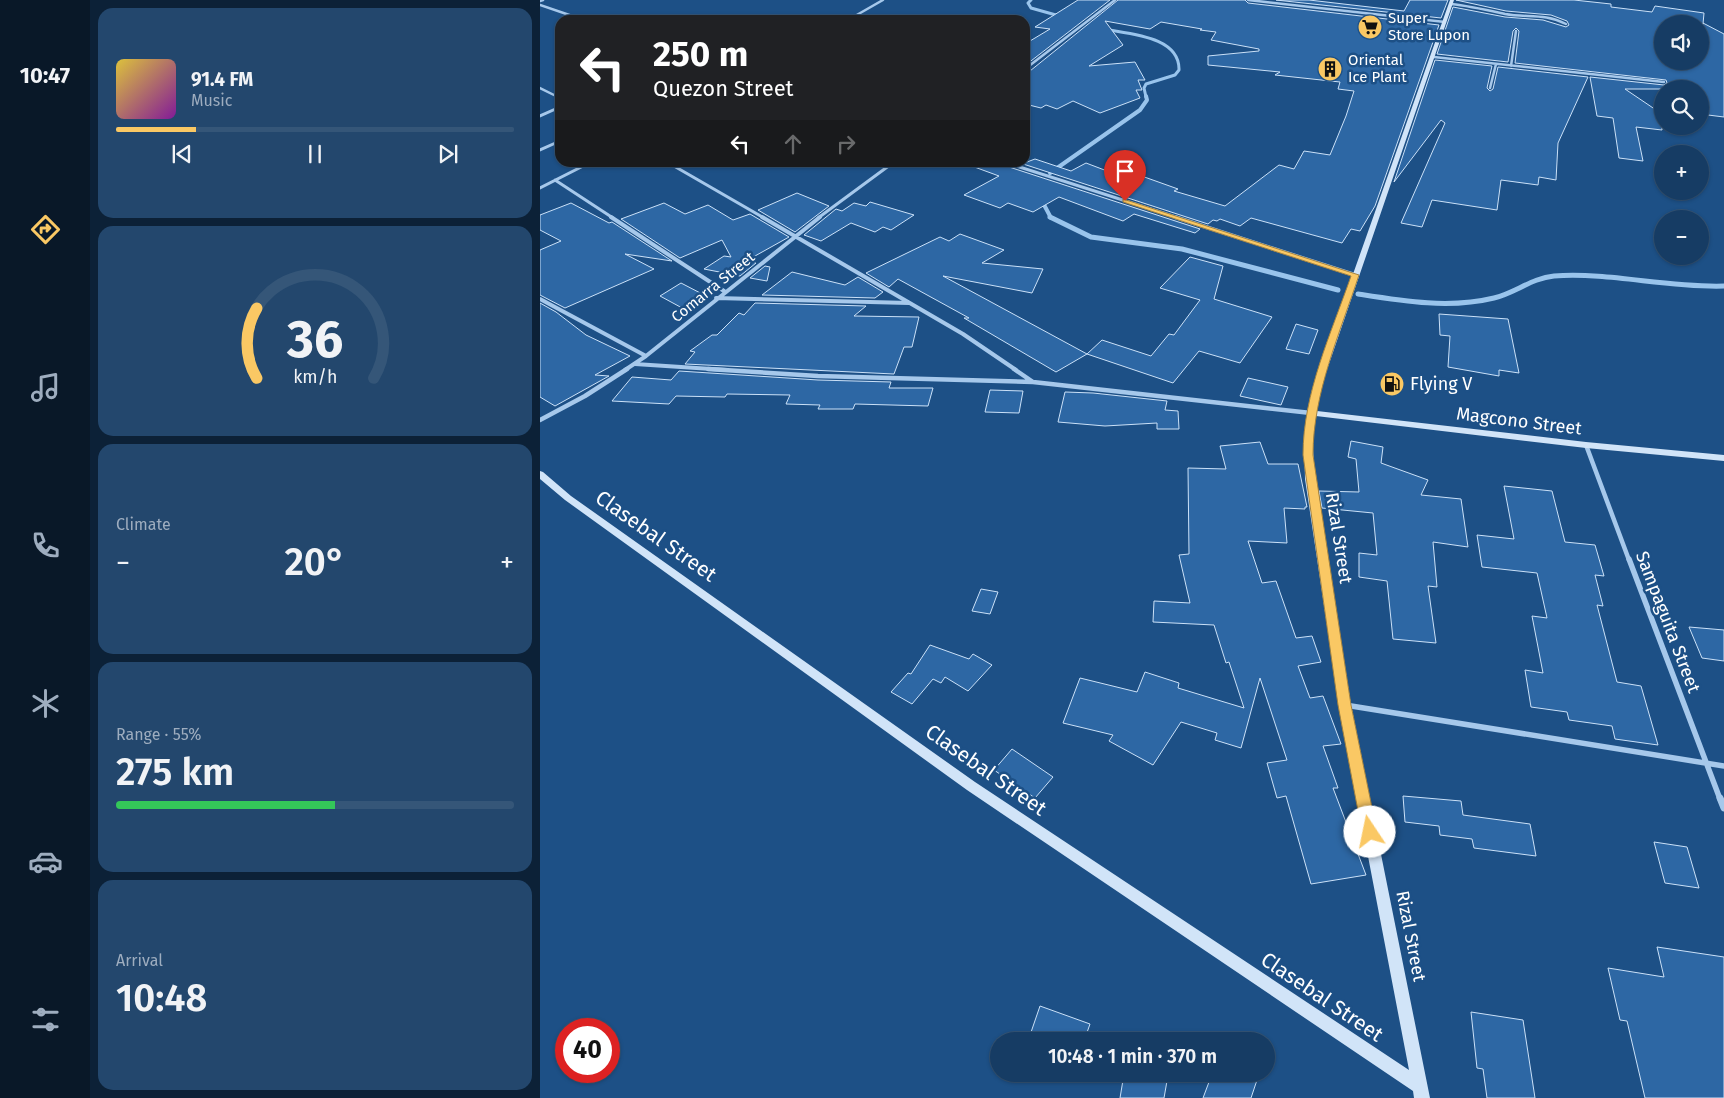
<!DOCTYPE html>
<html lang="en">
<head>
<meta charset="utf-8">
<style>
	body { margin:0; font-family:"Fira Sans",sans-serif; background:#23476d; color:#f1f3f6; height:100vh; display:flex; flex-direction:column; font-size:19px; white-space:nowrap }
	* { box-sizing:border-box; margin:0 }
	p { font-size:16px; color:#9eadbf }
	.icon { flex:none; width:28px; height:28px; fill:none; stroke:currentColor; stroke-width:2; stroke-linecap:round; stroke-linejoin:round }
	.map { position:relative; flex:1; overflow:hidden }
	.panel { display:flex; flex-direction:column; gap:8px; padding:8px; background:#0c2137; width:450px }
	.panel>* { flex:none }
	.guide { position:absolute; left:15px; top:15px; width:475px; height:152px; border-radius:15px; box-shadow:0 1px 4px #0004,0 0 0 1px #355678; background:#202124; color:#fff; overflow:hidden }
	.fabs { position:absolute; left:1114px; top:15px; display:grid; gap:10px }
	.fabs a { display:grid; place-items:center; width:55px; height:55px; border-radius:50%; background:#163c64; box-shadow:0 1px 4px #0004,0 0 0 1px #355678; font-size:25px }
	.speed { position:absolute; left:15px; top:1018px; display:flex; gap:10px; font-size:25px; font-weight:700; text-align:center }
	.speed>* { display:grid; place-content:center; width:65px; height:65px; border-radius:50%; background:#163c64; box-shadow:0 1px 4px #0004,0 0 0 1px #355678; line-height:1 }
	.speed .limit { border:8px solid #d22; background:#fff; color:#111 }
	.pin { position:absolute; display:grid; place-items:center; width:42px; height:42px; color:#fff; margin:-51px -21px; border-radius:50% 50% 50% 0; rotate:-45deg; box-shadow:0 0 5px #0007 }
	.pin .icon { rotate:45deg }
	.me { position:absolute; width:55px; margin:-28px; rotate:349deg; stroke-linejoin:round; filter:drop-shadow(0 0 4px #0008) }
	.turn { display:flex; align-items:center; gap:18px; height:105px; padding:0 15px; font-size:22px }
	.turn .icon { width:65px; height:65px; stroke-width:2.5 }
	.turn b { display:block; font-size:35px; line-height:42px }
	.lanes { display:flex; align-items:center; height:48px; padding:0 15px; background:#0003; justify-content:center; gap:25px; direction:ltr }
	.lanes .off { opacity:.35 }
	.big { font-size:38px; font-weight:600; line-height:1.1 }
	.panel .card { flex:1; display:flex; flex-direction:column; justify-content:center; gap:8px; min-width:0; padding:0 18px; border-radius:15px; background:#23476d }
	.panel .dial { align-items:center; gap:0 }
	.dial svg { height:130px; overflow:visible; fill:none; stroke:#355678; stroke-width:7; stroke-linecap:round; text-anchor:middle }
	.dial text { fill:#f1f3f6; stroke:none }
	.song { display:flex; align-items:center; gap:15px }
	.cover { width:60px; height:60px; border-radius:8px; background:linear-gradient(135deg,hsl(50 70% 55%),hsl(290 70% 35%)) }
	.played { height:5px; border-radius:2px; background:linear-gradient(90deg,#fac864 20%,#355678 20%) }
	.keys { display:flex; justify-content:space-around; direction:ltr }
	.heat { display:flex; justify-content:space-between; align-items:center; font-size:28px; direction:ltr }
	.charge { height:8px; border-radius:4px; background:linear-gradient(90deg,#34c759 55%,#355678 0) }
	.trip { position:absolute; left:450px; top:1032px; width:285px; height:50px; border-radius:25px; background:#163c64; box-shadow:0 1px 4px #0004,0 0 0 1px #355678; font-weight:600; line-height:50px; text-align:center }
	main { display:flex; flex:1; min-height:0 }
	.tabs { display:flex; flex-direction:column; width:90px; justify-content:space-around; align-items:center; background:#091828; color:#9eadbf }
	.tabs .icon { width:35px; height:35px }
	.tabs .current { color:#fac864 }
	.tabs b { font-size:22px; color:#f1f3f6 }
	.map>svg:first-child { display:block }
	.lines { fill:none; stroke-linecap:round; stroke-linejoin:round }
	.stream-far2 { stroke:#99c4ec; stroke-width:3 }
	.stream-far1 { stroke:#99c4ec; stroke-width:4 }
	.stream { stroke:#99c4ec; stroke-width:5 }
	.building { fill:#2d67a4; stroke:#cbe1f8 }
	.street-far5 { stroke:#a6c8eb; stroke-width:2.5 }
	.street-far4 { stroke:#a6c8eb; stroke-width:3 }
	.street-far3 { stroke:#a6c8eb; stroke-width:4 }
	.street-far2 { stroke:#a6c8eb; stroke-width:4.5 }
	.street-far1 { stroke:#a6c8eb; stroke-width:5.5 }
	.street { stroke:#a6c8eb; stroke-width:7 }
	.secondary { fill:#d1e4f8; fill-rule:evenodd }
	.route { fill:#fac864; stroke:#a28241 }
	.labels { text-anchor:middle; stroke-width:5; stroke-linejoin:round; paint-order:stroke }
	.far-poi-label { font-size:15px; fill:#fff; stroke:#1d5086; text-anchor:start }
	.far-street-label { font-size:15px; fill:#fff; stroke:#1d5086 }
	.poi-label { font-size:18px; fill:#fff; stroke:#1d5086; text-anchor:start }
	.street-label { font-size:18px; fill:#fff; stroke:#1d5086 }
	.near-street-label { font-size:21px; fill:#fff; stroke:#1d5086 }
</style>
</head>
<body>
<main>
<nav class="tabs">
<b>10:47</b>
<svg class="icon current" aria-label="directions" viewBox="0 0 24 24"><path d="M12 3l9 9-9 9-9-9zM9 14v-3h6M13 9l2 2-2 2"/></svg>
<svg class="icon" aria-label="music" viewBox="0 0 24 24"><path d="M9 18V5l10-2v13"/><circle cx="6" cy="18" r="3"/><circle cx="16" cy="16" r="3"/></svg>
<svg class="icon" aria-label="phone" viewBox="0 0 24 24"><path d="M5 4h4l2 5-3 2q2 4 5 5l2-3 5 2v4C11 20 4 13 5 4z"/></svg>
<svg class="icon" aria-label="climate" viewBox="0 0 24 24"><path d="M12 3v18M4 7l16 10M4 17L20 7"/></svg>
<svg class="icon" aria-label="car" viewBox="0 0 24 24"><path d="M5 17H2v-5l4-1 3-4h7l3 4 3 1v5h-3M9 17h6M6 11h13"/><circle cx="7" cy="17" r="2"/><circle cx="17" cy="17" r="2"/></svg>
<svg class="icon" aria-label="filters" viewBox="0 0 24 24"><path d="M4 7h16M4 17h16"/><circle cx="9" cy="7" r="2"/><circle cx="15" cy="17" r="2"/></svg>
</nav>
<section class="panel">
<div class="card">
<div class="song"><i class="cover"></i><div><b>91.4 FM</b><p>Music</p></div></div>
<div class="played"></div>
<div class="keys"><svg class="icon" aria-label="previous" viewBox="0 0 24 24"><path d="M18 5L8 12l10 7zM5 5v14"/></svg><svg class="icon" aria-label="pause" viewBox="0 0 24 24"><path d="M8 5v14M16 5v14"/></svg><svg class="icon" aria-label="next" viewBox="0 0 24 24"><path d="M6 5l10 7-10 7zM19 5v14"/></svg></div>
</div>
<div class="card dial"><svg viewBox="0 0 100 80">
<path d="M14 69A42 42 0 1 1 86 69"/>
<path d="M14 69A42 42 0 0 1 14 26" stroke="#fac864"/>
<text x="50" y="56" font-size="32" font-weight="700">36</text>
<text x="50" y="72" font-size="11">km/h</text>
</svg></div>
<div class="card"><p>Climate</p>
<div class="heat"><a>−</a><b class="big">20°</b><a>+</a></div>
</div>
<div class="card"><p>Range · 55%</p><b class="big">275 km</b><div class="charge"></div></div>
<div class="card"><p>Arrival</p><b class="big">10:48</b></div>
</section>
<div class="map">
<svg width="1184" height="1098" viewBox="0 0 1184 1098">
	<rect width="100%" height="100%" fill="#1d5086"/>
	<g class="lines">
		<path class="stream-far2" d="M491,0L488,3L491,8L523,17
			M564,29C589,34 640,36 639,70L635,75L606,84L604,88L606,97"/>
		<path class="stream-far1" d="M510,173L600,110L607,100L606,96
			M501,199L511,218"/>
		<path class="stream" d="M510,217L551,237L642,249L798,290
			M818,294C862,301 909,309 954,298C975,293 992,278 1014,276C1070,272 1127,288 1184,286"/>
	</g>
	<path class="building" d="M538,0H570L487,64L485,62V44L510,29L495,27Z
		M578,0H705L708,3L899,25L835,206L820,231L811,229L802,243L711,218L700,226L680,219L677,221L673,220L668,224L477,162H487L495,159L531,171L546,163L575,174L582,169L638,189L634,191L685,206L739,165L754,169L764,151L790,155L806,116L814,91L798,89L800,82L735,75L740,72L668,65V56L719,51V49L671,40L676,32L660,30L662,29L621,22L610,29L565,21L583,45L549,66L595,62L605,80H598L602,90H596L600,98L560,113L533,101L517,109L506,105L501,108L485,104V75Z
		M736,0H769L864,11L870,0H908L901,18Z
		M916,0H1034L1071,4V7L1112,12L1115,6L1164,13L1163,24H1122V61H1160V39L1163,23L1184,34V117L1160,114V89H1085L1122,114V130L1096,127L1103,161L1079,158L1073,118L1057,116L1050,77L1124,85L1127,83L1126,80L975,63L979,31L976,28L973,31L968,62L897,54L913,7L965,17L1003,20L1026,27L1029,25L1027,21L1011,15L966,11Z
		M895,60L952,66L947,88L950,91L953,89L958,67L1048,77L1018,143L1016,180L999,177L998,185L961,180L957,210L892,200L882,227L861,223L905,123L901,120L854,182Z
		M429,162H461L463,165L660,229L655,233L594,214L583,221L519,197L493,212L468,203L460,208L424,195L459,176L429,165Z
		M257,193L289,206L255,232L218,210Z
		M330,202L374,215L351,230L343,227L335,232L311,223L281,241L264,235L296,209L302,211L314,203L326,206Z
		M31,203L69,223L72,222L132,261L85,254L114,269L25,308L0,295V250L21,241L0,230V215Z
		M124,203L145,214L168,205L193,220L210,214L249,237L206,261L216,263L200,276L164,269L184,256L191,257L182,240L140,258L81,219Z
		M420,234L464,250L442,263L503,269L492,293L403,276L547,354L516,372L424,318H429L358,279L349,287L326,273L400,237L409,241Z
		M650,257L683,266L674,299L732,317L700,363L659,351L633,383L547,354L562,340L611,356L629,334L634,335L660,300L620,288Z
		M225,266L230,267L227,281L210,278Z
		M252,272L305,285L318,277L343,292L335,298L222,295Z
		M141,283L168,297L144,309L120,296Z
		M0,303L16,312L46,335L90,356L55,375L69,376L15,406L0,397Z
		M215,303L326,306L314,316L379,317L372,347H364L354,374L145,364L155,352L150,351L172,335H177L199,313L204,315Z
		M899,314L968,319L979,373L959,370V376L908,367L910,336L900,335Z
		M756,324L778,330L769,354L746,349Z
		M139,371L278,380L351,382L349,388H393L388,406L315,404L313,409H278L280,405L246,404L250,395L187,394L185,397L136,396L129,404L72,401L92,377L131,380Z
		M708,378L748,387L741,405L700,396Z
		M450,390L483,391L479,413L445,412Z
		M525,392L553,393L627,401L625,410L638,411L639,429H617V423L565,426L518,422Z
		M811,441L843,447L841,463L888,480L881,495L921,499L928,547L893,542L897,587L888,586L896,643L853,639L847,581L819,577V553L837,555L833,513L782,508L779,491L819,492L816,459L808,457Z
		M720,442L728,464H758L767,507H765V509L744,508L747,543L708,541L722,583L736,581L756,638L772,636L781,662L758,666L770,698L783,696L801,744L783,746L798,788H793L826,875L771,884L746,796L737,798L727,763L747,760L720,678L701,748L675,740L677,733L641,722L613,765L569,741L573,735L523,723L540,678L597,692L605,672L639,683L638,688L704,708L689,662L686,663L674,625L613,622L614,601L650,603L639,555L649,554L648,468L686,469L680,446Z
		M964,486L1012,491L1025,542L1055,545L1064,576L1055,575L1063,606L1057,605L1077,682L1101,686L1118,745L1075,739L1072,726L1029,720L1027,712L991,707L985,670L1003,673L992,616L1007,618L997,573L942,567L937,535L974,539Z
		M441,589L458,592L450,614L432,611Z
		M1149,627L1184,630V661L1162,658Z
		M390,645L429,659L433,654L452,665L428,691L405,677L401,683L393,679L372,704L351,692L368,673L371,674Z
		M472,749L513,777L495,798L454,770Z
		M863,796L921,801L923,815L990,824L996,856L934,848L932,839L900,835L899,826L865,822Z
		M1114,842L1147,847L1159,888L1125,883Z
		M1117,947L1184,957V1098H1105L1087,1021L1080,1020L1068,968L1124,977Z
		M500,1006L550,1024L544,1041H488Z
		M931,1012L983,1020L995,1098H947L943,1069L937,1068Z
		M584,1074L627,1081L624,1098H580Z
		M672,1074H719L711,1098H663Z"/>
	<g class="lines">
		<path class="street-far5" d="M708,0L905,22
			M0,1L3,0
			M911,4C930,6 947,10 965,14C987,18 1005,13 1026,24
			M0,5L44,20
			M308,20L343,0
			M894,57L1124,82
			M971,66L976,31
			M485,69L575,0
			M0,88L18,97
			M950,88L956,64"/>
		<path class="street-far4" d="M16,96L20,98
			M0,116L20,107
			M0,150L20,141
			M127,162L224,218
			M464,162L639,218
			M15,180L73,218
			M0,188L51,162
			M278,218L354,162"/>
		<path class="street-far3" d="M71,217L184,291
			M222,217L423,334L476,370
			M635,217L815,275
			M176,298L369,303
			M0,299L106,356
			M95,364L187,370
			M85,370L106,356L280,217"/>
		<path class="street-far2" d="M168,369L278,376L493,382L474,369
			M493,382L771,413
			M0,420L45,396L87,369
			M1046,445L1089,560"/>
		<path class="street-far1" d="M1089,559L1180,799
			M805,705L1184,766"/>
		<path class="street" d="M1180,798L1184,808"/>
		<path class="secondary" d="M910,0H914L780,390L777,411L1046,442L1184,455V461L1046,448L776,416L772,435L775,479L811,705L890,1098H874L873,1091L427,790L25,500L0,479V471L3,472L31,496L435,782L869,1070L799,705L765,479L764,435L772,390Z"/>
	</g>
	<path class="route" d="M583,199L819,275C800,333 773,393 773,455L811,705L837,832L835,837L830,839L825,837L822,832L798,705L763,455C763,393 791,334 811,276L583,202Z"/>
	<defs>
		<symbol id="supermarket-disc" viewBox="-11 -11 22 22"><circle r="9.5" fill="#fac864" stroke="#1d5086"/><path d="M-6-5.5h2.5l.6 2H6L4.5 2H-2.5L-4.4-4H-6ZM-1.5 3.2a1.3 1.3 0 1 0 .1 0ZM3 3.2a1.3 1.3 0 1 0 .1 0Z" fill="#111"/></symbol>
		<symbol id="building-disc" viewBox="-11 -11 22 22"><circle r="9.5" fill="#fac864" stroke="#1d5086"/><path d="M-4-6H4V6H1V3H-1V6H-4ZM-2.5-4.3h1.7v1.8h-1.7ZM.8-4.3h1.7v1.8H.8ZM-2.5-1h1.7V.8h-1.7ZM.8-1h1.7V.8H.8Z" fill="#111"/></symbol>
		<symbol id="fuel-disc" viewBox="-11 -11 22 22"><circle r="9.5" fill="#fac864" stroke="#1d5086"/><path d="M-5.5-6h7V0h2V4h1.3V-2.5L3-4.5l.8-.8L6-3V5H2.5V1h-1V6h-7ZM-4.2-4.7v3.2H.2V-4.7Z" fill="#111"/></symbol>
	</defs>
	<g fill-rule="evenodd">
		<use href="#supermarket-disc" x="816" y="13" width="28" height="28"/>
		<use href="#building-disc" x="776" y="55" width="28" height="28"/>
		<use href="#fuel-disc" x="838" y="370" width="28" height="28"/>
	</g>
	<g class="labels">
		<g class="far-poi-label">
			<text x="848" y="23">Super<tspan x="848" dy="17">Store Lupon</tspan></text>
			<text x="808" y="65">Oriental<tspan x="808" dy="17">Ice Plant</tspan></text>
		</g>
		<g class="far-street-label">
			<text transform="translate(173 287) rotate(-39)" y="5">Comarra Street</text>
		</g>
		<g class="poi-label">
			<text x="870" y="390">Flying V</text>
		</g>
		<g class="street-label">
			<text transform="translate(979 421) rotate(7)" y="6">Magcono Street</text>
			<text transform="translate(799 538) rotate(81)" y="6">Rizal Street</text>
			<text transform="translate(1128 622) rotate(69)" y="6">Sampaguita Street</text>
			<text transform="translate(871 936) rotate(79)" y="6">Rizal Street</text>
		</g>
		<g class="near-street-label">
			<text transform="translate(116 536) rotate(35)" y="7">Clasebal Street</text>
			<text transform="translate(446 770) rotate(35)" y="7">Clasebal Street</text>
			<text transform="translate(782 997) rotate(34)" y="7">Clasebal Street</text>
		</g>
	</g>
</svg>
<div class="fabs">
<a><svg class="icon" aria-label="sound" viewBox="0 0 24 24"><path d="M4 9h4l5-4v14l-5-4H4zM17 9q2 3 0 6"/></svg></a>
<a><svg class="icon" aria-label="search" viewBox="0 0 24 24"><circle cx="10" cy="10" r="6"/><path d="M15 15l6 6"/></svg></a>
<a>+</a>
<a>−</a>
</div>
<div class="speed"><div class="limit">40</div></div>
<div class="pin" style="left:585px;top:201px;background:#d93025"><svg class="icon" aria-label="arrive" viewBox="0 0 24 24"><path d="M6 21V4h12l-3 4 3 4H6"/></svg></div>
<svg class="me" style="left:830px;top:832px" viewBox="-20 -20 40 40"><circle r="19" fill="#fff"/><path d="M0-13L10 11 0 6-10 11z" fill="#fac864"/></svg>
<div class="trip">10:48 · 1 min · 370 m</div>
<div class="guide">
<div class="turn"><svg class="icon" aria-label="left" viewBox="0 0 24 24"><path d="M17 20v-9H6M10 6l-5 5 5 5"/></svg><div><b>250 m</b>Quezon Street</div></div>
<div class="lanes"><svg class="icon" aria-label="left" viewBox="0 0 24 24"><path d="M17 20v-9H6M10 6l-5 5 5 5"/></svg><svg class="icon off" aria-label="ahead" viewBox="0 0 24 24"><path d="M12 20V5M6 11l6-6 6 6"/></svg><svg class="icon off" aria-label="right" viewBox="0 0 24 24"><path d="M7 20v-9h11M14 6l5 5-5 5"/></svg></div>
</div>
</div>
</main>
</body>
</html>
